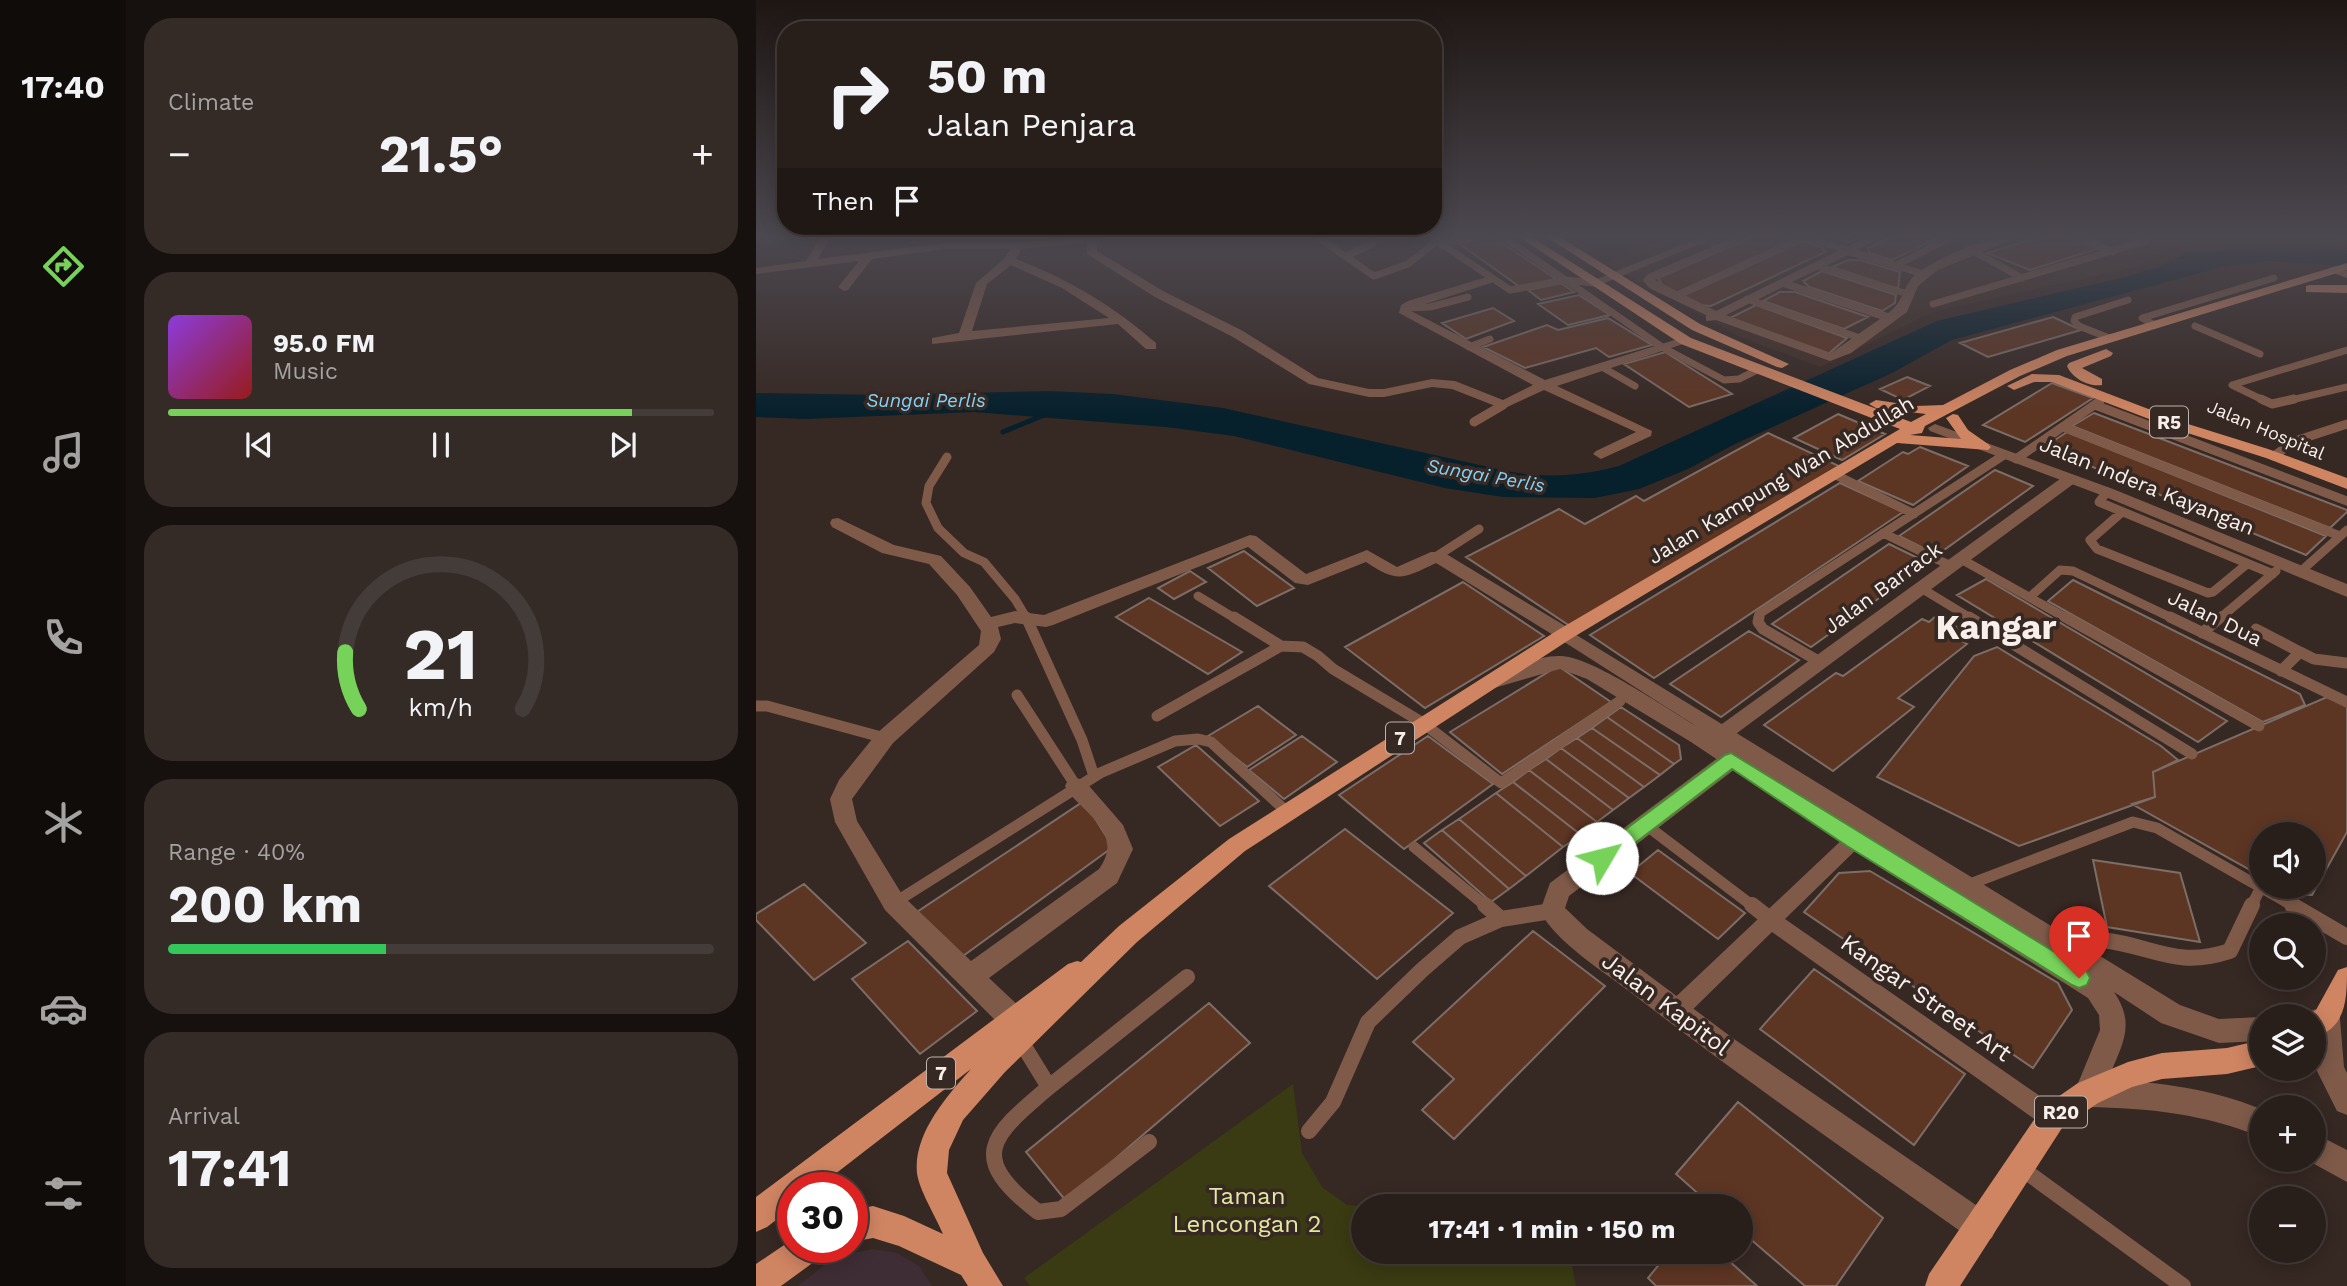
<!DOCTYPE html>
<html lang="en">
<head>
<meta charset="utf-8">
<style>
	body { margin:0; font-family:"Work Sans",sans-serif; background:#342b27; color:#f1f3f6; height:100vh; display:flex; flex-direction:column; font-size:26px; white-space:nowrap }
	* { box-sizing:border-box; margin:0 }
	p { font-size:23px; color:#a5a2a2 }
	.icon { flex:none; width:38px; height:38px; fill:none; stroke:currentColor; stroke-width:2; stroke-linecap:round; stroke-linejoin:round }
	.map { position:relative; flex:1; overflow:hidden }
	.details { display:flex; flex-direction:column; gap:18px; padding:18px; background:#16100e; width:630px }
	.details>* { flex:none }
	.top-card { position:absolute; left:21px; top:21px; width:665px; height:214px; border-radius:28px; box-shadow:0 4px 18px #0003,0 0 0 2px #443c39; background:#281e1a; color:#f1f3f6; overflow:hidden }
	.fabs { position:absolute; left:1493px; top:822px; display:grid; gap:14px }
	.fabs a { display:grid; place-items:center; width:77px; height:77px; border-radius:50%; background:#281e1a; box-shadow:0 4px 18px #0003,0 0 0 2px #443c39; font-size:35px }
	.speed { position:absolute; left:21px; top:1172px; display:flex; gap:14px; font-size:35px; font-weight:700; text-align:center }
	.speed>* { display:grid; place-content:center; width:91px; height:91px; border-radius:50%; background:#281e1a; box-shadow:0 4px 18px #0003,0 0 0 2px #443c39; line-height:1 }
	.speed .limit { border:10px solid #d22; background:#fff; color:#111 }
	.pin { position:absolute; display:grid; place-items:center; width:60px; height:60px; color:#fff; margin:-72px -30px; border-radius:50% 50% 50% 0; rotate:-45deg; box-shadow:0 0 7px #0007 }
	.pin .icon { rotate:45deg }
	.me { position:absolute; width:77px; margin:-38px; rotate:53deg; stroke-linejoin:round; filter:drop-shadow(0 0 5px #0008) }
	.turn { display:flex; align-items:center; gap:24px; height:147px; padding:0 35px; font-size:32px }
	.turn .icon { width:91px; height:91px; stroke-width:2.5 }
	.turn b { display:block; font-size:49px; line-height:60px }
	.then { display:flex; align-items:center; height:66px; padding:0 35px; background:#0003; gap:14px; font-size:26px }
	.big { font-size:52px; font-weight:700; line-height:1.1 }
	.details .card { flex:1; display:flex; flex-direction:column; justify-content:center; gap:10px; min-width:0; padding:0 24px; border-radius:28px; background:#342b27 }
	.details .dial { align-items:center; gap:0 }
	.dial svg { height:182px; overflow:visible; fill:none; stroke:#443c39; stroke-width:7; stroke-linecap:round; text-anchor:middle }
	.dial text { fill:#f1f3f6; stroke:none }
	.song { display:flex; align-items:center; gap:21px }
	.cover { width:84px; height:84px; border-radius:10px; background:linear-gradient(135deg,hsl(270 70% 55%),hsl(0 70% 35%)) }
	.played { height:7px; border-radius:4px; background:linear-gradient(90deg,#77d259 85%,#443c39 85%) }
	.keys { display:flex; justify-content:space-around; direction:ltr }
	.heat { display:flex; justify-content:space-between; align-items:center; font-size:38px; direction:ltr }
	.charge { height:10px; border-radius:5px; background:linear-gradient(90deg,#34c759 40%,#443c39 0) }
	.trip { position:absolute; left:595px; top:1194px; width:402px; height:70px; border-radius:35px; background:#281e1a; box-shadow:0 4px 18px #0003,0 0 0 2px #443c39; font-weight:700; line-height:70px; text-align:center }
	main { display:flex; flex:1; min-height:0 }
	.menu { display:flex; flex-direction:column; width:126px; justify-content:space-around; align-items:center; background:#100c0a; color:#a5a2a2 }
	.menu .icon { width:49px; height:49px }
	.menu .on { color:#77d259 }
	.menu b { font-size:32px; color:#f1f3f6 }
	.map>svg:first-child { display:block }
	.built { fill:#412e25 }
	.education { fill:#3f2d36 }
	.green { fill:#3a3b12 }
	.water { fill:#06202c }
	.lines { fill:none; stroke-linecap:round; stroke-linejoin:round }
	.stream { stroke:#06202c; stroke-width:5 }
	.building { fill:#5d3523; stroke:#7c6d66; stroke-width:2 }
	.service-far3 { stroke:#7f5a49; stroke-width:7 }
	.service-far2 { stroke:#7f5a49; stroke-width:9 }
	.service-far1 { stroke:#7f5a49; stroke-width:11 }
	.service { stroke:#7f5a49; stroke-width:16 }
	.pedestrian { fill:#7f5a49; fill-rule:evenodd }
	.minor { fill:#7f5a49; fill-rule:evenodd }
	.tertiary { fill:#7f5a49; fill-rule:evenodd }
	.secondary { fill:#ad7257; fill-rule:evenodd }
	.primary { fill:#d08562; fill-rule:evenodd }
	.route { fill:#77d259; stroke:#4d883a; stroke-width:2 }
	.labels { text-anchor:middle; stroke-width:7; stroke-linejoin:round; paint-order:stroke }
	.far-street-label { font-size:18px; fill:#f8efeb; stroke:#362823 }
	.far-water-label { font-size:19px; font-style:italic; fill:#83d2f8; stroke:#362823 }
	.shield { fill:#362823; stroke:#beb3af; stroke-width:2 }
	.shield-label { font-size:19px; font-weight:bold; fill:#f8efeb }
	.street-label { font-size:21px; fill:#f8efeb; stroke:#362823 }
	.near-street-label { font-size:24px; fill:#f8efeb; stroke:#362823 }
	.near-park-label { font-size:24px; fill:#e3e79e; stroke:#362823 }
	.town-label { font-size:35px; font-weight:bold; fill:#f8efeb; stroke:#362823 }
</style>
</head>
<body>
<main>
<nav class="menu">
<b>17:40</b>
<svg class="icon on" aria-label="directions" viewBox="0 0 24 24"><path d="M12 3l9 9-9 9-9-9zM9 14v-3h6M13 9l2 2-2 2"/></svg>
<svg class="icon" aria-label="music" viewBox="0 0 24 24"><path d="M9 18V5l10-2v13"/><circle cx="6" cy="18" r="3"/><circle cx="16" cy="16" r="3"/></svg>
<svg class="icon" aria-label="phone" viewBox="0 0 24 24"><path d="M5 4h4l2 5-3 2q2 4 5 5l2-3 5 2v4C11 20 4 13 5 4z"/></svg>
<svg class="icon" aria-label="climate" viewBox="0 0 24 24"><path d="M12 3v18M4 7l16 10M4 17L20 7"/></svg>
<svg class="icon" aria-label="car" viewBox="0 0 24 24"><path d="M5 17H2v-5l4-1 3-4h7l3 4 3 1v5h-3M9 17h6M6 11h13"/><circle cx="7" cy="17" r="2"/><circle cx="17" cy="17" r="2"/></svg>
<svg class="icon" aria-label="filters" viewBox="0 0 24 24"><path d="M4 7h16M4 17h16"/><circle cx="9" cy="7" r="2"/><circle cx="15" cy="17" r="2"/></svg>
</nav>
<section class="details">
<div class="card"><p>Climate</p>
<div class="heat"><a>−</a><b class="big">21.5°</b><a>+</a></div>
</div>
<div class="card">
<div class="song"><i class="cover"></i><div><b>95.0 FM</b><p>Music</p></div></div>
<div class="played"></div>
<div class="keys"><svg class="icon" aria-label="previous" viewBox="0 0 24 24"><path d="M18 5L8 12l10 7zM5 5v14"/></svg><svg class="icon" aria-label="pause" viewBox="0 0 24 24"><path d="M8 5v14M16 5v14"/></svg><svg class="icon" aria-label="next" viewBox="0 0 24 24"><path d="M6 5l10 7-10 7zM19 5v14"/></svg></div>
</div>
<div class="card dial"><svg viewBox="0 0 100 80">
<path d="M14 69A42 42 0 1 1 86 69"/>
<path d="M14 69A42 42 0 0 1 8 44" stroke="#77d259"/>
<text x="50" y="56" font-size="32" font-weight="700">21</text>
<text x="50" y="72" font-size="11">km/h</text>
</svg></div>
<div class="card"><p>Range · 40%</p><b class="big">200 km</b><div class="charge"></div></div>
<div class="card"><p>Arrival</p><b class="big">17:41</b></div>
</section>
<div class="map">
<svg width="1591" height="1286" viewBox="0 0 1591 1286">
	<rect width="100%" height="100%" fill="#362823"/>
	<path class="built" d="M924,234H1591V247L1539,244L1417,246L1379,267L1180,311L1064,367L982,336L849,263Z"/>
	<path class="education" d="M117,1249L141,1253L163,1266L176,1286H42L80,1256Z"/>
	<path class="green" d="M537,1084L546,1153L566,1187L591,1205L607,1206V1251H813L820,1286H274L268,1278Z
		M744,1194L785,1206H667Z"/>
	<path class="water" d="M1521,248L1591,250V266L1512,261L1466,267L1196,340L1136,373L979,444L932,469L883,489L839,498L747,497L689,488L478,436L410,427L218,412L49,419L0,417V393L126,395L293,391L357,394L467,408L755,472C793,478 826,476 863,466L1181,321L1365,278L1403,267L1432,252Z"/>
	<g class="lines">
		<path class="stream" d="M247,432L288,415"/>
	</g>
	<path class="building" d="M1003,234H1022L1039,239L920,293L906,285L902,278Z
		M1067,234H1113L1093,242Z
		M1142,234H1190L1136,260L1113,253L1112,248Z
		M1295,234H1305L1344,248L1274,270L1231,253Z
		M736,236L800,279L764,287L702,243Z
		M1047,241L1067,248L1069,252L955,306L942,305L926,296Z
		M1092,260H1104L1144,272L1142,289L1076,267Z
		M1066,271L1140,295L1139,303L1126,311L1053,287L1047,281Z
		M805,283L818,292L785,300L772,290Z
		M1024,292H1039L1112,317L1088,329L1007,301Z
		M823,295L854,315L812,325L782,304Z
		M1000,305L1091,338L1071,355L978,321L976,317Z
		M737,308L758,321L710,339L686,323Z
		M1297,317L1325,330L1232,357L1204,343Z
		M852,318L896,345L853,357L840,348L769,368L727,347L791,325L802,330Z
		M909,352L976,394L933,407L868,364Z
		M1151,377L1174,386L1147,400L1124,389Z
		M1296,383L1337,398L1269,442L1227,425Z
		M1338,413L1591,510V512L1574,528L1316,426Z
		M1082,414L1129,434L1086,460L1038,438Z
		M1311,432L1570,536L1550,555L1288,447Z
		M1012,433L1083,466L814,626L710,557L803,509L829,524L880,496L888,501Z
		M1164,447L1212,466L1157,505L1102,481L1147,452L1152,454Z
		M1239,470L1277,486L1181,555L1143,536Z
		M1084,483L1147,512L898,678L834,635Z
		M1133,544L1172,563L1055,647L1016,624Z
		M488,551L538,588L501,606L452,568Z
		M434,571L450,582L418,599L402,588Z
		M1230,579L1471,721L1442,742L1201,595Z
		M1317,580L1544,694L1549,705L1507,722L1292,601Z
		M707,582L788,636L669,708L589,647Z
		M393,598L486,652L452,674L360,617Z
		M1180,616L1212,633L1204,640L1211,644L1142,698L1158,707L1077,771L1008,725L1080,673L1087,676L1166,619L1173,622Z
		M993,631L1043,660L965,717L914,684Z
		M1241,647L1405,746L1422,760L1397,772L1399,797L1263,846L1121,777L1218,656Z
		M802,666L855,702L746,774L694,732Z
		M1571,697L1591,706V832L1556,895L1537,894L1525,887H1558V835H1505V876L1376,804L1399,797L1397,772Z
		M502,706L540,735L491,767L452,736Z
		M865,707L923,745L925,759L918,764L851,717Z
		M851,717L918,764L904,775L836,728Z
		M836,728L904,775L888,787L821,738Z
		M546,736L581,762L528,799L493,770Z
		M672,736L737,784L648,849L583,795Z
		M821,738L888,787L873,798L805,748Z
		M440,745L503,801L464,826L402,767Z
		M805,748L873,798L857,810L790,759Z
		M790,759L857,810L841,822L773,770Z
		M773,770L841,822L825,835L757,782Z
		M757,782L825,835L807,847L740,793Z
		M740,793L807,847L770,876L703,819Z
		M328,801L357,847L207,956L161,912Z
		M703,819L770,876L753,889L686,830Z
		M589,829L697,913L621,979L513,886Z
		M686,830L753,889L735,902L668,843Z
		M902,850L989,913L962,939L874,873Z
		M1337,860L1424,873L1444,942L1351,927Z
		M1114,871L1302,983L1316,1010L1277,1068L1048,912L1083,873Z
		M48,884L110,943L58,980L0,920V914Z
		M777,931L849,986L698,1139L666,1110L698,1079L657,1042Z
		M152,941L221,1011L164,1054L96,979Z
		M1058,969L1209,1074L1158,1145L1004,1029Z
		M453,1003L494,1043L310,1201L270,1152Z
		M982,1102L1127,1218L1080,1286H1049L985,1231V1206H956L920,1174Z
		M905,1251H962L1001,1286H900L892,1278L910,1256Z"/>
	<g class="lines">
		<path class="service-far3" d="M557,234L618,276L652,264L681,241
			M671,234L754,290L810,280L837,283
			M743,234L906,347L968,380L983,379L1003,369
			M1316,234L1357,252
			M685,244L736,234
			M1219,252L1266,278
			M590,256L616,244L618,240L610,234
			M1061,266L1152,294
			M1139,266L1201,234
			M920,296L1049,238
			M991,299L1104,338
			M1177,304L1390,241L1375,234
			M649,308L674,307L712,297
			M1399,325L1386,318L1518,278
			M1439,326L1504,354
			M1353,338L1323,326L1318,321L1319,317L1372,300
			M713,347L734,339
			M846,367L879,386
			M1509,401L1476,385L1591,350
			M1531,401L1591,387"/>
		<path class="service-far2" d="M1505,399L1516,404L1538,399
			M1339,405L1591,501
			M718,422L747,405
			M1307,427L1584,536
			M1518,456L1539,441L1591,424
			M191,457L173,486L170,503L182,528L208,553L228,562L259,599L271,619
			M1260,459L1344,401
			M1080,475L1158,514
			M1351,492L1343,502L1517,574
			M1366,512L1334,540L1341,549L1452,593L1457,592L1491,564
			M1127,533L1195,566
			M681,556L723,529
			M1205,559L1312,619
			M1544,572L1591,530
			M1165,588L1216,619
			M442,596L480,619
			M1274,597L1304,570L1317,571L1418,619
			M1002,619L1003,614L1248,455
			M1463,619L1520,571"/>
		<path class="service-far1" d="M270,617L326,740L338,776
			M478,617L525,646
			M1003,617L1002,622L1007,629L1064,662
			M1213,617L1436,754
			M1309,617L1503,726
			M1414,617L1591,702
			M1500,629L1544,652
			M1446,633L1465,617
			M1525,671L1544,652L1558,659L1591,663
			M261,695L320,786
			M0,706H11L129,738
			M401,716L525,646L547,647L562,656L577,669L667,723L745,783L864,701
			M890,825L998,907
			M658,847L731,907
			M1209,886L1377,822L1401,828L1539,907
			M138,903L344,773L419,741L442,739L455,742L530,811
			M1495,907L1504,889"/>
		<path class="service" d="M729,905L745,919
			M996,905L1015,920
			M1536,905L1591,937
			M1325,958L1346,940C1398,946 1419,969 1474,951L1496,905
			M264,1040L293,1087C234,1137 211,1157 282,1212L305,1209L393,1142
			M293,1087L431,977
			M553,1131L577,1102L612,1022L666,970L704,937L745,919L796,911
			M1265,1168L1427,1286"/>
		<path class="pedestrian" d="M1098,833L1105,835L1108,840L1105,845L1029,919L1304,1110L1308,1118L1304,1126L1296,1130L1288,1126L1016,932L927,1019L919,1022L911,1019L908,1012L911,1005L1091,835Z"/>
		<path class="minor" d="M66,234H76L62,259L189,243H261L346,234L347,239L341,246V251L407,291L487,331L562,378L613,389H628L676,379L699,381L747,400L777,385L643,313L645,305L652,301L737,275L743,279L741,281L660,307L655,311L789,380L925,338H935L936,341L801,386L896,431L895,436L845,459L837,454L840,451L880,432L788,390L747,409L696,389L676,387L628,397H613L553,384L477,337L399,297L331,254V243L265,249L260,259C313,279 359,307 400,343V349H390L362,324L176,344V338L203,333L220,283L249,258L254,249H189L116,259L92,290L88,291L82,287L103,261L0,274V268L50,261ZM255,265L306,288L353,318L216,331L231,284Z
			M986,234H1000L899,280L960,311L1082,251L1032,234H1048L1091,247L1117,234H1131L1101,250L1166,270C1194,252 1237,234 1270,234L1182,270L1162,286L1151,312L1095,353L1074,361L960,320L950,321V315L893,288L887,280L892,274ZM1092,255L1159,275C1145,289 1148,302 1132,313L1036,282ZM1027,287L1124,319L1075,353L970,315Z
			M1314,474L1322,479L1320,482L973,739L966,741L959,739L955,734L959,729L1308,476Z
			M82,518L138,545L185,556L214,587L235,617L259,611L288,615L494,535L500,536L550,574L611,550L641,567L675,552H687L816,630L819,634L816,638H802L680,563C647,579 641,583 610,562L552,585L539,583L492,547L297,625L290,627L259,623L242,627L245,639L238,652L137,743L96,799L101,821L147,896L215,961L343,869C367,836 334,817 312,792L309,786L312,780L320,778L328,780L367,825L377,849L361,883L233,978L266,1009L270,1018L266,1027L256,1030L246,1027L129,910L79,822L74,799L83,780L121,733L223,645L225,631L201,595L173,564L126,553L76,527L74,523L76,519Z
			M975,752L983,754L986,760L983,766L813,896L809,908L831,929L978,1039L1236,1216L1241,1227L1236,1238L1225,1243L1214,1238C1101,1158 988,1080 878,995C850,973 800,943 784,911L794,883L967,754Z"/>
		<path class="tertiary" d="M953,234H968L841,286L831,283Z
			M1573,234H1591V240L1574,236Z
			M1179,424L1357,489L1591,584V597L1345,495L1174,431L1172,428Z
			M809,628L1424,1005L1463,1019L1505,1017V1041L1463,1043L1405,1023L1358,992C1381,1026 1365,1045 1352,1080C1405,1082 1455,1089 1505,1109V1137C1449,1114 1392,1108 1332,1107L1322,1103L1318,1093L1344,1030L1343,1015L1332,998L1090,846L935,742L831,679L804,669L738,688L731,686L728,681L731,676C753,669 781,655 805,656C836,657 910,708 940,726L802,638L799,634L802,630Z
			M1570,1007L1580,1010L1584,1019L1588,1067L1591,1073V1115L1581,1111L1560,1069L1558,1017H1546L1548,1012Z
			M1558,1133L1591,1150V1182L1551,1160H1558Z"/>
		<path class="secondary" d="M1579,267L1591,271V278L1575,272V268Z"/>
		<path class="primary" d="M759,234H771L935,338L1155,422L1170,414L1120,408L1113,404L1120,400L1160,406L1187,405L1254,370L1301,350L1591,263V270L1311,356L1264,376L1169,426L1166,433L1154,435L1205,439L1190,418L1197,414L1202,415L1212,430L1232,444L1235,447L1232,450L1141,443L816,638L489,851L381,942L249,1072L207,1120L193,1150L191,1173L227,1253L247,1286H212L205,1275L143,1246L117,1238L96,1242V1210L117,1206L148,1216L187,1234C180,1217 163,1190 161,1173C157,1134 191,1096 215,1069L61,1188H37V1207L11,1227L0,1232V1197L312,964L321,961L325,962L363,926L473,839L802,630L1144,429L925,344Z
			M786,234H799L944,324L1033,364L1026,368L1021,367L936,330Z
			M1554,285H1591V293L1550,292V286Z
			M1350,349L1357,353L1355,356L1326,368L1346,379V385C1332,387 1316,378 1311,366L1313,363Z
			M1276,374L1303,375L1432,424L1512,449L1591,478V489L1510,458L1422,430L1296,382H1278L1258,390L1251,386Z
			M1591,967C1591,999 1591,1027 1558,1038V1017H1549L1560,1010L1582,970Z
			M1505,1040V1066L1471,1074L1406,1079L1376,1087L1342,1103L1306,1128L1204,1286H1169L1173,1274L1286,1108L1322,1083L1372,1062L1406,1053L1471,1048Z
			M37,1239V1248H67L62,1259L25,1286H0V1264Z"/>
	</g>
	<linearGradient id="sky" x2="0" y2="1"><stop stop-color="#1e1613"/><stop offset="0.57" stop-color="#4c4850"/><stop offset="1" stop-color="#4c4850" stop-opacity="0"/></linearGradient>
	<rect width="1591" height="414" fill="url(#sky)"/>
	<path class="route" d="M975,753L1331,972L1334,978L1331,985L1323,988L1316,985L1091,846L976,769L853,863L846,865L839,863L836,858L839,852L969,755Z"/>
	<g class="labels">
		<g class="far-street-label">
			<text transform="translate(1510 430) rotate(23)" y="6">Jalan Hospital</text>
		</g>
		<g class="far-water-label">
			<text x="170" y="407">Sungai Perlis</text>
			<text transform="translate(730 475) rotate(10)" y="7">Sungai Perlis</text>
		</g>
		<g class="shield">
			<rect x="1394" y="406.5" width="38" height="31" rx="5"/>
			<rect x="630" y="722.5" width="28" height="31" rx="5"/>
			<rect x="171" y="1057.5" width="28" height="31" rx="5"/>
			<rect x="1279" y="1096.5" width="52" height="31" rx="5"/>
		</g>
		<g class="shield-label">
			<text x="1413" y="429">R5</text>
			<text x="644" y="745">7</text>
			<text x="185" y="1080">7</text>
			<text x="1305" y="1119">R20</text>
		</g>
		<g class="street-label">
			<text transform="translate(1025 480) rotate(-31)" y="7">Jalan Kampung Wan Abdullah</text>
			<text transform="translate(1391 486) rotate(22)" y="7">Jalan Indera Kayangan</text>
			<text transform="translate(1127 588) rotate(-36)" y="7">Jalan Barrack</text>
			<text transform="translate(1459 618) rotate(26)" y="7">Jalan Dua</text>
		</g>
		<g class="near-street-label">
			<text transform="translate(1170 998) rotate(35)" y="8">Kangar Street Art</text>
			<text transform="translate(910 1004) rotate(37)" y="8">Jalan Kapitol</text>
		</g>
		<g class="near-park-label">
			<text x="491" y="1204">Taman<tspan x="491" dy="28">Lencongan 2</tspan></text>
		</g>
		<g class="town-label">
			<text x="1240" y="639">Kangar</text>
		</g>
	</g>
</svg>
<div class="fabs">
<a><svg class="icon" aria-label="sound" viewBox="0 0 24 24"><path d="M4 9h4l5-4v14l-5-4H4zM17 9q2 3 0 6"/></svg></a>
<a><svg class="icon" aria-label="search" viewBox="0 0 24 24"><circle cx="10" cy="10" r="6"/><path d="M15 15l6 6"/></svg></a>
<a><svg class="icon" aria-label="layers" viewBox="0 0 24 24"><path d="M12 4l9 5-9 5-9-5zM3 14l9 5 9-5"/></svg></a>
<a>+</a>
<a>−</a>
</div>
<div class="speed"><div class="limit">30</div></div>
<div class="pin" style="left:1323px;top:978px;background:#d93025"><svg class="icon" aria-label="arrive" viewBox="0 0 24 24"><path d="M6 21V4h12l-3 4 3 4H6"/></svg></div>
<svg class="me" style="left:846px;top:858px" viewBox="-20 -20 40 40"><circle r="19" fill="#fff"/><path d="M0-13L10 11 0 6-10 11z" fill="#77d259"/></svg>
<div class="trip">17:41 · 1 min · 150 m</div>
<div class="top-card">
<div class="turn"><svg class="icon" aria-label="right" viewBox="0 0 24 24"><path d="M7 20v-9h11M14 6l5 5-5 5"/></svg><div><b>50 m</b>Jalan Penjara</div></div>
<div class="then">Then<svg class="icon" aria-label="arrive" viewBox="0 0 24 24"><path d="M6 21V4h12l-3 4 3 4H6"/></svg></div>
</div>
</div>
</main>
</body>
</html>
